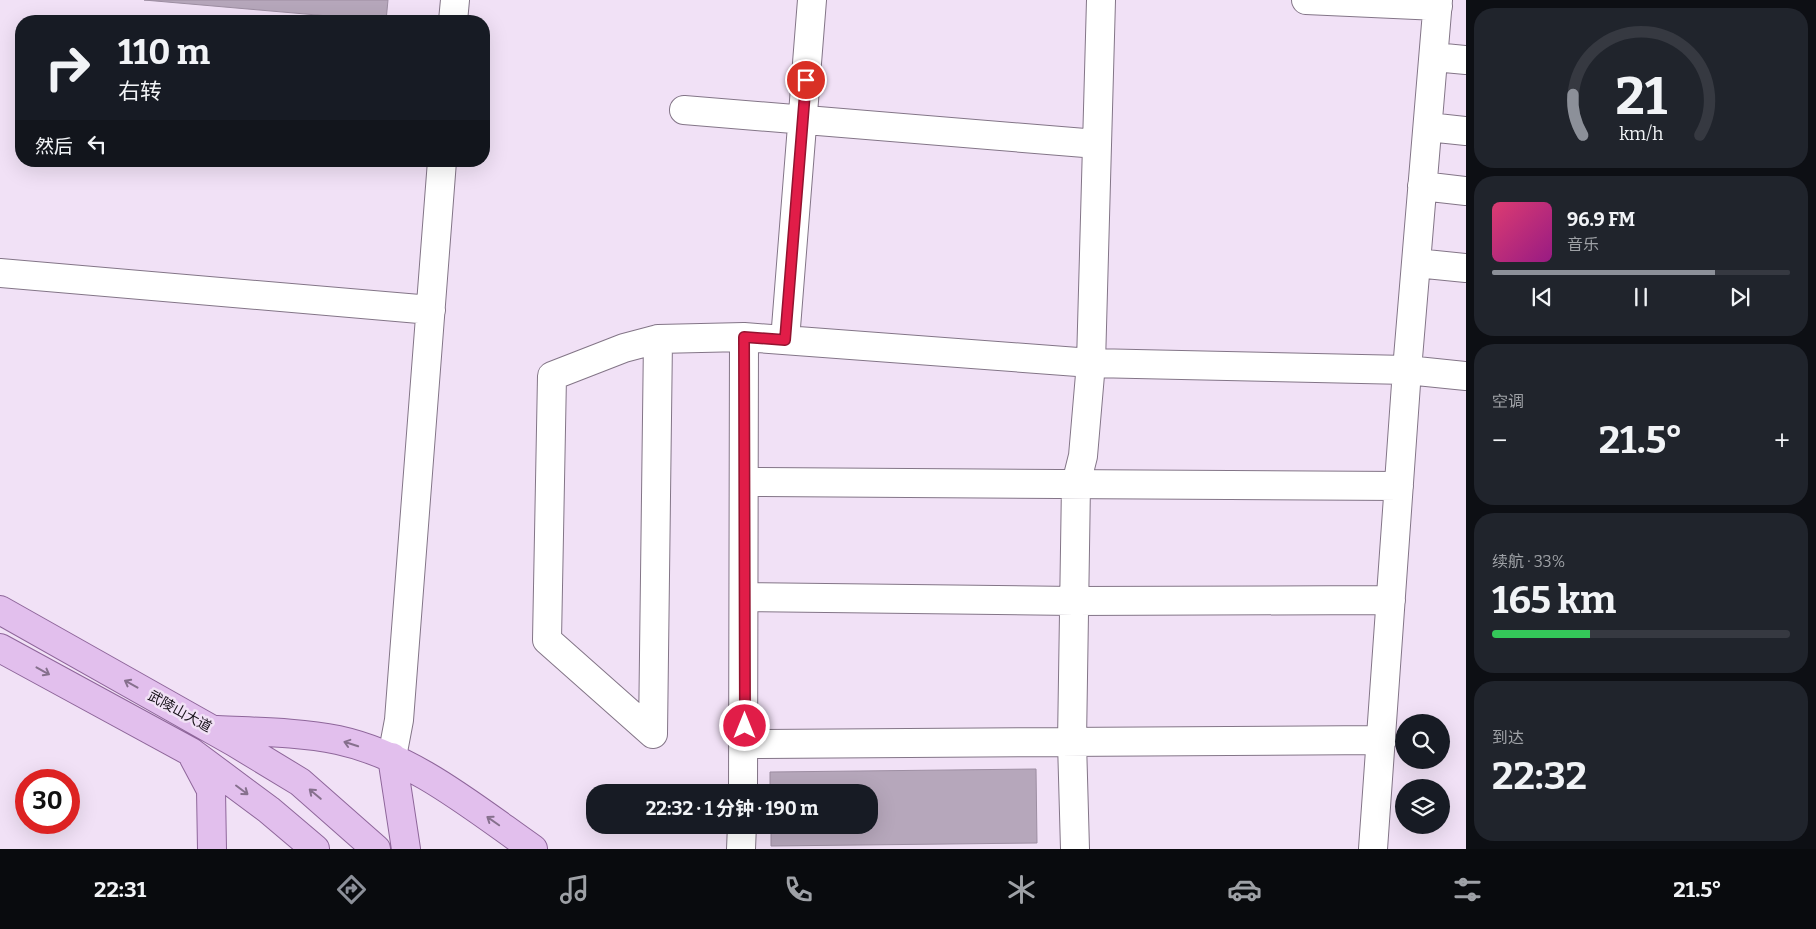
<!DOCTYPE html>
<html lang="zh">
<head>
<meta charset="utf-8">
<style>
	body { margin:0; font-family:Bitter,"Noto Sans SC",serif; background:#20242c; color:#f1f3f6; height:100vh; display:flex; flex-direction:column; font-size:19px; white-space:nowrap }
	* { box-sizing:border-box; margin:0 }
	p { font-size:16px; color:#9ea1a6 }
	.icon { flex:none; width:28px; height:28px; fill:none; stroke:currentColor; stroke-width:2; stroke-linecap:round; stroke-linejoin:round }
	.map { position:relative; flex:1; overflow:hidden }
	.drawer { display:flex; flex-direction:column; gap:8px; padding:8px; background:#0d0f14; width:350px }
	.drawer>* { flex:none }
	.guide { position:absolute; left:15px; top:15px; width:475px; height:152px; border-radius:20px; box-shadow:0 5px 20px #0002; background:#171b24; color:#f1f3f6; overflow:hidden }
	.tools { position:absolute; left:1395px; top:714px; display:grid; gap:10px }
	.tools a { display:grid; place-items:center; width:55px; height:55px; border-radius:50%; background:#171b24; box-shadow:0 5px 20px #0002; font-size:25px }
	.speed { position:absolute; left:15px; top:769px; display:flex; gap:10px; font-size:25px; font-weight:700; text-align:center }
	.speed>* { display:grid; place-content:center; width:65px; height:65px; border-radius:50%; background:#171b24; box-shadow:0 5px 20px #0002; line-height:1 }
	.speed .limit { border:8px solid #d22; background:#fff; color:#111 }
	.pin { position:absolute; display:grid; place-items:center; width:42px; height:42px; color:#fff; margin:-21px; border:2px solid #fff; border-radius:50%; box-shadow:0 1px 5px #0007 }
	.me { position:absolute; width:55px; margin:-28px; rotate:0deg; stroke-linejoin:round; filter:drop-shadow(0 0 4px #0008) }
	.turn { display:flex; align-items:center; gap:18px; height:105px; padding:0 20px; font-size:22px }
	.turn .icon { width:65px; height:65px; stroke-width:2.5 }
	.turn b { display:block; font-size:35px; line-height:42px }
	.then { display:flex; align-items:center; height:48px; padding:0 20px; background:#0003; gap:10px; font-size:19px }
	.big { font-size:38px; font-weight:700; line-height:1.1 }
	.drawer .tile { flex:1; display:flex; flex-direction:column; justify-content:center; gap:8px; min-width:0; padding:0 18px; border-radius:20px; background:#20242c }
	.drawer .dial { align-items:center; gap:0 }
	.dial svg { height:130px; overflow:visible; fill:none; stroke:#363941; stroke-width:7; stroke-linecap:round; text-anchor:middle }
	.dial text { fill:#f1f3f6; stroke:none }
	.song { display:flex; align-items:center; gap:15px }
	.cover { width:60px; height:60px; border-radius:8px; background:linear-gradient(135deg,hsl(340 70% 55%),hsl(310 70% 35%)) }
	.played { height:5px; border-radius:2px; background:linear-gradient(90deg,#8c9099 75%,#363941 75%) }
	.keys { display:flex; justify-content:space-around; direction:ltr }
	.heat { display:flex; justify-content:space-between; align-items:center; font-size:28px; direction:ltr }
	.charge { height:8px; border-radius:4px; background:linear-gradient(90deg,#34c759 33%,#363941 0) }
	.trip { position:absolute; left:586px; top:784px; width:292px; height:50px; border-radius:20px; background:#171b24; box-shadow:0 5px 20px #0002; font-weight:700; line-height:50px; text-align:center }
	.dock { display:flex; height:80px; justify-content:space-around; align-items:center; background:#090b0e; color:#9ea1a6 }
	.dock .icon { width:35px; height:35px }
	.dock .current { color:#8c9099 }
	.dock b { font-size:22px; color:#f1f3f6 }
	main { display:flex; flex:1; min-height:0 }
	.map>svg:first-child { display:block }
	.building { fill:#b6a7bb; stroke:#9d8ea2 }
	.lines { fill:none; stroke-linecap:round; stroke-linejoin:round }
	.minor-casing { stroke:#837587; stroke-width:30 }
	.major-casing { stroke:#8e669a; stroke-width:30 }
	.minor { stroke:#fff; stroke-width:28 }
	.major { stroke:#e2bfed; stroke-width:28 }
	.oneway { stroke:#86708d }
	.route-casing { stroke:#92132f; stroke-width:12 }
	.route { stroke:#e11d48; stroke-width:9 }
	.labels { text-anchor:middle; stroke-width:5; stroke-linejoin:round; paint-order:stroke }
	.street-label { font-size:14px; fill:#151017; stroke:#f1e1f6 }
</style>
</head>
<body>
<main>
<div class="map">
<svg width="1466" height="849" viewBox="0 0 1466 849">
	<rect width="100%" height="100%" fill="#f1e1f6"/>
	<path class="building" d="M144,0H388L386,21Z
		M1036,769L1037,843L771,846V825H870V792H770V772Z"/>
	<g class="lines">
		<defs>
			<path id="minor" d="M1306,0L1438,6
				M453,21L455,0
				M1434,57L1466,60
				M684,110L1097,144
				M1428,127L1466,131
				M1422,186L1466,191
				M1416,263L1466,268
				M0,273L431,310
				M658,339L624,348L552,376L547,640L653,734L658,339L744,337
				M785,340L812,0
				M744,482L1399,486
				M744,597L1074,601L1391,600
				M745,744L1382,740
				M392,757L399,720L442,161
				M743,792L744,337L1091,363L1407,370L1466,376
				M741,849L742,825
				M1075,849L1072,742L1076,484L1083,456L1091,363L1101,0
				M1373,849L1407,370L1438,0"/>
			<path id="major" d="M0,610L234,742L300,782L376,849
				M0,648L191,752L269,810L315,849
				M217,730C257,732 299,732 338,740C412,756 473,807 533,849
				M392,757L406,849
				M194,758L211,790L212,849"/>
		</defs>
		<use href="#minor" class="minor-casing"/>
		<use href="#major" class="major-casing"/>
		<use href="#minor" class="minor"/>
		<use href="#major" class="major"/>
	</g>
	<defs><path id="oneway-shaft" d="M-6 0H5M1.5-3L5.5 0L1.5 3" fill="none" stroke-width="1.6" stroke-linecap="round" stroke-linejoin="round" transform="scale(1.25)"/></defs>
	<g class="oneway">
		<use href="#oneway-shaft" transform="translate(43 671) rotate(29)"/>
		<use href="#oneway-shaft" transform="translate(131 684) rotate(-151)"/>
		<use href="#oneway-shaft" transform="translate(351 744) rotate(-162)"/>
		<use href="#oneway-shaft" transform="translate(242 790) rotate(37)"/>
		<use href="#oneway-shaft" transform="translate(315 794) rotate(-140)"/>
		<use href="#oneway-shaft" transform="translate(493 821) rotate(-145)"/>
	</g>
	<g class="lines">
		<defs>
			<path id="route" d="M745,726L744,337L785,340L806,80"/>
		</defs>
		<use href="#route" class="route-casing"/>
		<use href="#route" class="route"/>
	</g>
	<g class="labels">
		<g class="street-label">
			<text transform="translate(180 711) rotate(29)" y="5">武陵山大道</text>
		</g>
	</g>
</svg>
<div class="tools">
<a><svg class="icon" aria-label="search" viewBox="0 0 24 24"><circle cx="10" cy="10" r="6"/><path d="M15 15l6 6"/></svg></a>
<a><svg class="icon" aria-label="layers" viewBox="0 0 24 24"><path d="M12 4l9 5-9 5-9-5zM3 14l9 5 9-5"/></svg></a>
</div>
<div class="speed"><div class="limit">30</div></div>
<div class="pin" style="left:806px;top:80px;background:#d93025"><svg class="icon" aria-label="arrive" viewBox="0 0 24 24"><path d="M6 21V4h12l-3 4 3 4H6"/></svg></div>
<svg class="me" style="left:745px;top:726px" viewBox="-20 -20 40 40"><circle r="17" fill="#e11d48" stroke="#fff" stroke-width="3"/><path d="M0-11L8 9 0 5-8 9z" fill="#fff"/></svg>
<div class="trip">22:32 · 1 分钟 · 190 m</div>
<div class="guide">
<div class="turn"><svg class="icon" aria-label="right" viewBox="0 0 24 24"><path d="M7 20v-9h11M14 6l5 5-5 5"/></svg><div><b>110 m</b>右转</div></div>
<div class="then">然后<svg class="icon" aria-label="left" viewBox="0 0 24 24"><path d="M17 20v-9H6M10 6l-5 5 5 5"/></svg></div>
</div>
</div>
<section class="drawer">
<div class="tile dial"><svg viewBox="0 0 100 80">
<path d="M14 69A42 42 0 1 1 86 69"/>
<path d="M14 69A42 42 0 0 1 8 44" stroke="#8c9099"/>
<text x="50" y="56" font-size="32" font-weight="700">21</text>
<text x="50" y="72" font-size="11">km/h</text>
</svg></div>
<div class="tile">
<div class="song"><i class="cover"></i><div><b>96.9 FM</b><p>音乐</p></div></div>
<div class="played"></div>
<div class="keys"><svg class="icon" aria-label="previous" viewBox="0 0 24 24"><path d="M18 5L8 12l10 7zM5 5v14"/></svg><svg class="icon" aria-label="pause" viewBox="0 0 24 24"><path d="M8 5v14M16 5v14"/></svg><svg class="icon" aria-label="next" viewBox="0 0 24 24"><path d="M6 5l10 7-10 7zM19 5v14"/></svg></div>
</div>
<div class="tile"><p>空调</p>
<div class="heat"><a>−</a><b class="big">21.5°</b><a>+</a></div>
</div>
<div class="tile"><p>续航 · 33%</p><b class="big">165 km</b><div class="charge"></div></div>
<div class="tile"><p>到达</p><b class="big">22:32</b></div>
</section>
</main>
<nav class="dock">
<b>22:31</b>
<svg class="icon current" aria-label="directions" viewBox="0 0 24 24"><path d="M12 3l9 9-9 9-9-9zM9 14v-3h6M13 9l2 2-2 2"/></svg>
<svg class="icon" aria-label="music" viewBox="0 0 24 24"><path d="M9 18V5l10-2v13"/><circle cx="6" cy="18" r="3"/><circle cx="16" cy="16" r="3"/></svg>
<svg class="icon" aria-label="phone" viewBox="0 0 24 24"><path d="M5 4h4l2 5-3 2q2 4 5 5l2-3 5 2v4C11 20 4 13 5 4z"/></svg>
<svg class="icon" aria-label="climate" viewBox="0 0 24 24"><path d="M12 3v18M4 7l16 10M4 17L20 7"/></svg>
<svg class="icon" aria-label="car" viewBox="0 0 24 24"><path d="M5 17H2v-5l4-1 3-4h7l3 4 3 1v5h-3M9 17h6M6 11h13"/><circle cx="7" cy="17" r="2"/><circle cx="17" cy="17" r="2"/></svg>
<svg class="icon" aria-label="filters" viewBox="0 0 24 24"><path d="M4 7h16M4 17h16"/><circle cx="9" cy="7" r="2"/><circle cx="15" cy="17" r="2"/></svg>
<b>21.5°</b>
</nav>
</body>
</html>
